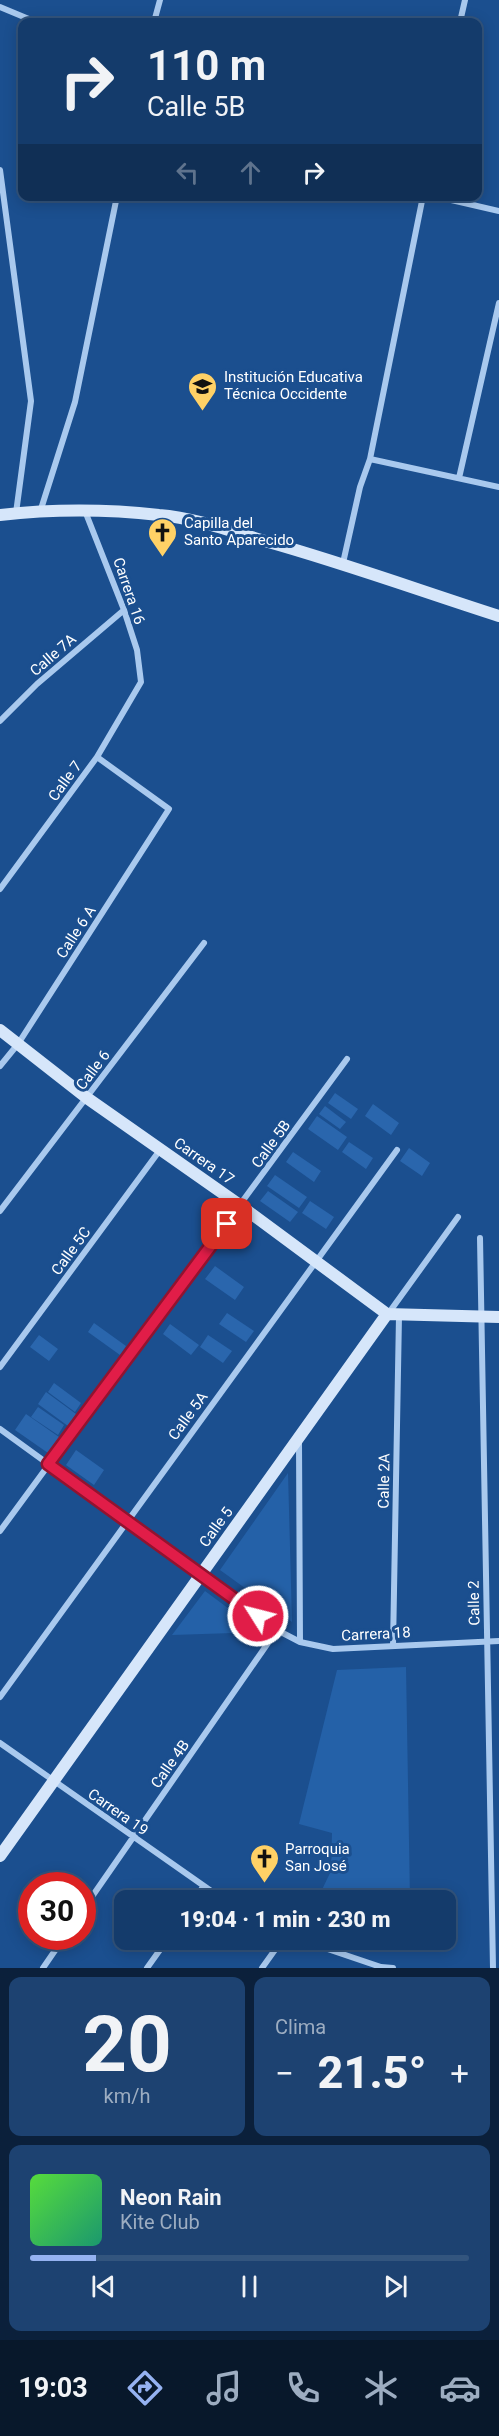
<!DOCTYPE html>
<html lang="es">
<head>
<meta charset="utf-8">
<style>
	body { margin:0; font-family:Roboto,sans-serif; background:#1d4271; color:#f1f3f6; height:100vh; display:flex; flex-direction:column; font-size:22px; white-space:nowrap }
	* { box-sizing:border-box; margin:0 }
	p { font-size:20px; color:#9dadc1 }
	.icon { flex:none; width:33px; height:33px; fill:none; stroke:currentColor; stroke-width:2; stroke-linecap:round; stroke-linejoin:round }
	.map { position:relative; height:1968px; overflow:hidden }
	.side { display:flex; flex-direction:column; gap:9px; padding:9px; background:#0b203b; flex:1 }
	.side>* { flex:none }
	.top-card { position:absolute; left:18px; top:18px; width:464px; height:183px; border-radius:12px; box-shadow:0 3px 15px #0003,0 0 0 2px #33557e; background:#143b6b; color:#f1f3f6; overflow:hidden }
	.speed { position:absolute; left:18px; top:1872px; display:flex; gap:12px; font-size:30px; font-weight:700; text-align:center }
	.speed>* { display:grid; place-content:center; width:78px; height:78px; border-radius:50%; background:#143b6b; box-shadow:0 3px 15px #0003,0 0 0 2px #33557e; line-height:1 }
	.speed .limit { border:9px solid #d22; background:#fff; color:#111 }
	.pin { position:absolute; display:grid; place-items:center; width:51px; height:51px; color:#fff; margin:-26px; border-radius:12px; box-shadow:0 3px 9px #0006 }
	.me { position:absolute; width:66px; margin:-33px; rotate:306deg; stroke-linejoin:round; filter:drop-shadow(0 0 4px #0008) }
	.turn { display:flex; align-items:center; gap:21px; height:126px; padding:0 30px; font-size:27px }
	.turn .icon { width:78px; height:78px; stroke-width:2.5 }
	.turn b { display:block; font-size:42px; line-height:51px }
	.lanes { display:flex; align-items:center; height:57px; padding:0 30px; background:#0003; justify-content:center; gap:30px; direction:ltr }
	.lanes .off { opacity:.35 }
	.big { font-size:45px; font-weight:800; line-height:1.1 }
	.side .tile { flex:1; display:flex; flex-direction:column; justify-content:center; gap:9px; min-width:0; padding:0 21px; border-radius:12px; background:#1d4271 }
	.side .dial { align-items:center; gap:0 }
	.dial b { font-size:78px; line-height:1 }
	.song { display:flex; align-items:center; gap:18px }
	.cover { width:72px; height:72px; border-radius:9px; background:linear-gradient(135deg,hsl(110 70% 55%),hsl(160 70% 35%)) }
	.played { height:6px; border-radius:3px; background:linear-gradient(90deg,#95b2f1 15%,#33557e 15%) }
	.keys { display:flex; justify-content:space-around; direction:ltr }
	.heat { display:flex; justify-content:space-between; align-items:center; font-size:33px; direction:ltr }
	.side .tiles { flex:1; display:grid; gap:9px; grid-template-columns:1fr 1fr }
	.tile:last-child { grid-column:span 2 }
	.trip { position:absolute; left:114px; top:1890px; width:342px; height:60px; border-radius:12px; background:#143b6b; box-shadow:0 3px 15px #0003,0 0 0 2px #33557e; font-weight:800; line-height:60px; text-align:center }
	.dock { display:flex; height:96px; justify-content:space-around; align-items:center; background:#08182b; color:#9dadc1 }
	.dock .icon { width:42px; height:42px }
	.dock .current { color:#95b2f1 }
	.dock b { font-size:27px; color:#f1f3f6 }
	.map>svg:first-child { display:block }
	.green { fill:#2461a8 }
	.building { fill:#2a66ad }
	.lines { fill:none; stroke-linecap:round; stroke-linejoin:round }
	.street { stroke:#a9c9ee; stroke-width:6 }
	.secondary { stroke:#d6e6fa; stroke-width:12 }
	.route-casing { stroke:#92132f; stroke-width:15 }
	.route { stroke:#e11d48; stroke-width:10 }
	.labels { text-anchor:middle; stroke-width:6; stroke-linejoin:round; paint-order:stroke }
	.poi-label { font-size:15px; fill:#fff; stroke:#1b4f8f; text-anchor:start }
	.street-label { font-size:15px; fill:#fff; stroke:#1b4f8f }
</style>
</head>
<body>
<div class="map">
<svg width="499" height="1968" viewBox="0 0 499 1968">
	<rect width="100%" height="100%" fill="#1b4f8f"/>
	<path class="green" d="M288,1473L292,1622L220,1570Z
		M205,1591L260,1632L172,1635Z
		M406,1667L410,1900H317L331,1871L332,1833L299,1824L337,1670Z"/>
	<path class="building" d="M335,1093L358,1109L351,1119L328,1103Z
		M373,1104L399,1123L391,1135L365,1116Z
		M325,1106L346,1122L340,1129L319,1114Z
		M317,1116L347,1137L338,1150L308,1129Z
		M349,1142L373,1158L366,1169L342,1152Z
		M409,1148L430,1163L422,1176L400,1161Z
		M293,1152L321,1171L314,1182L286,1162Z
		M275,1175L307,1197L299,1208L267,1186Z
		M268,1191L298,1212L290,1222L260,1201Z
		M310,1201L334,1217L326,1229L302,1213Z
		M215,1266L244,1287L235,1300L205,1279Z
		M227,1313L254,1331L246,1342L219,1324Z
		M94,1323L126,1346L120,1355L88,1332Z
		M170,1324L199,1345L191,1355L163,1334Z
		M39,1335L58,1349L49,1361L30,1347Z
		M208,1335L232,1351L223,1363L200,1347Z
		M54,1383L81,1403L75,1412L48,1392Z
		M46,1392L76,1414L68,1426L38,1404Z
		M38,1407L64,1425L58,1435L31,1417Z
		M26,1414L59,1437L48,1453L15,1430Z
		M76,1450L104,1470L94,1485L66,1465Z"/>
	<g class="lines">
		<path class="street" d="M0,7L36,22
			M154,22L160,0
			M460,22L465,0
			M0,170L31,401L16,513
			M434,196L499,211
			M370,459L499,487
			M459,478L499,303
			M41,509L75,402L117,196
			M343,563L360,487L370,459L423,196
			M0,721L37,684L124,610
			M0,889L97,757L141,682L137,650L124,610L85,511
			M0,1066L18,1044L169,809L97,757
			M0,1211L204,943
			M480,1238L493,1968
			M388,1314L458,1217
			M0,1367L160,1150
			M0,1429L277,1630L300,1642L333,1649L499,1641
			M299,1442L300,1642
			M0,1531L347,1059
			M393,1646L399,1316
			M0,1697L397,1150
			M0,1743L224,1900
			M194,1900L203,1887
			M82,1911L277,1630
			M288,1940H301L381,1967L393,1968
			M43,1968L65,1936
			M147,1968L167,1940
			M262,1968L282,1940"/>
		<path class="secondary" d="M0,515C53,509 105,509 159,515C195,518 231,531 265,541C344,563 421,591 499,616
			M0,1030L87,1098L241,1206L387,1314L499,1317
			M0,1856L387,1314"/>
	</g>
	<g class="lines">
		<defs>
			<path id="route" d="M227,1224L48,1464L258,1616"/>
		</defs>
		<use href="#route" class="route-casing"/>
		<use href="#route" class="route"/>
	</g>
	<defs>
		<symbol id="school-pin" viewBox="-11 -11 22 30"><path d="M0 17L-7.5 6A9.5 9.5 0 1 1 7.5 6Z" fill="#ffd166" stroke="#1b4f8f"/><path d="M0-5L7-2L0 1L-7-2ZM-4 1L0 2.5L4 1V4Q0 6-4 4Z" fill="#111"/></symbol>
		<symbol id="church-pin" viewBox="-11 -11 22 30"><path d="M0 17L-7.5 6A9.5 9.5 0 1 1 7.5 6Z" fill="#ffd166" stroke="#1b4f8f"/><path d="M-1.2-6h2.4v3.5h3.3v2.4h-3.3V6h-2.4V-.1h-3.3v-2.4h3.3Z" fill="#111"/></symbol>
	</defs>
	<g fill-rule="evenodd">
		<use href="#school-pin" x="186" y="370" width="33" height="45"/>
		<use href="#church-pin" x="146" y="516" width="33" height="45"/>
		<use href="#church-pin" x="248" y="1842" width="33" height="45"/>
	</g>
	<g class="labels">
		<g class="poi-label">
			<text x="224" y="382">Institución Educativa<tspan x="224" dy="17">Técnica Occidente</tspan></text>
			<text x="184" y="528">Capilla del<tspan x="184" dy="17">Santo Aparecido</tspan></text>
			<text x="285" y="1854">Parroquia<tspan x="285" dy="17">San José</tspan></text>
		</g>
		<g class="street-label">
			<text transform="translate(129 591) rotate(71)" y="5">Carrera 16</text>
			<text transform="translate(53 655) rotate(-41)" y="5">Calle 7A</text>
			<text transform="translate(65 781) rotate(-54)" y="5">Calle 7</text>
			<text transform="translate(76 932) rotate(-57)" y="5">Calle 6 A</text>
			<text transform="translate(93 1070) rotate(-53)" y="5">Calle 6</text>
			<text transform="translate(271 1144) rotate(-54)" y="5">Calle 5B</text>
			<text transform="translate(204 1161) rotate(35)" y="5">Carrera 17</text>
			<text transform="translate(71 1251) rotate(-54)" y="5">Calle 5C</text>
			<text transform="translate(188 1416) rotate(-54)" y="5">Calle 5A</text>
			<text transform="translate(384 1481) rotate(-89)" y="5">Calle 2A</text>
			<text transform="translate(216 1527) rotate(-54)" y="5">Calle 5</text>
			<text transform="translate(474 1603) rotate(-91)" y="5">Calle 2</text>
			<text transform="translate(376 1634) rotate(-3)" y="5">Carrera 18</text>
			<text transform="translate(170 1764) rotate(-55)" y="5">Calle 4B</text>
			<text transform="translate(118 1812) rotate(35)" y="5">Carrera 19</text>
		</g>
	</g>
</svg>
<div class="speed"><div class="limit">30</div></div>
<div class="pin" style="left:227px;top:1224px;background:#d93025"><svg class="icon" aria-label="arrive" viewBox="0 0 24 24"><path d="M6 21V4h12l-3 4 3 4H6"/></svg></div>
<svg class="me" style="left:258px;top:1616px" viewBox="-20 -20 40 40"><circle r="17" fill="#e11d48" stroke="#fff" stroke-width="3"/><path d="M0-11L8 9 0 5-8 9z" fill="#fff"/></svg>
<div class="trip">19:04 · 1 min · 230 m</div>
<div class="top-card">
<div class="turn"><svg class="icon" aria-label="right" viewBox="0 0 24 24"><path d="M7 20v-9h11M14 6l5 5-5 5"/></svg><div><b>110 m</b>Calle 5B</div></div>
<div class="lanes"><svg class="icon off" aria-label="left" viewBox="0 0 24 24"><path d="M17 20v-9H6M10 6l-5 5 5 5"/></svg><svg class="icon off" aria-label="ahead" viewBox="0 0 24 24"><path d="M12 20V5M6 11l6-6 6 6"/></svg><svg class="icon" aria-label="right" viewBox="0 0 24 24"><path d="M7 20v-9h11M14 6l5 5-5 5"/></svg></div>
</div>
</div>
<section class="side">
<div class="tiles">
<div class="tile dial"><b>20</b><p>km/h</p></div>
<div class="tile"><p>Clima</p>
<div class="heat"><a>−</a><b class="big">21.5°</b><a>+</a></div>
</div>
<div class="tile">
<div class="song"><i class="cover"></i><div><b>Neon Rain</b><p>Kite Club</p></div></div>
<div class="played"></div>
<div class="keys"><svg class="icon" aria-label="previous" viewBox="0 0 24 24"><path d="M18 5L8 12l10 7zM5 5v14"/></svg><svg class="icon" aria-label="pause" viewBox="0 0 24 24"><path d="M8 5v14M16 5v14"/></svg><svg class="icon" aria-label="next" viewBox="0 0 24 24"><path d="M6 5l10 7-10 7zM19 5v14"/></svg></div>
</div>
</div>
</section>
<nav class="dock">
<b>19:03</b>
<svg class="icon current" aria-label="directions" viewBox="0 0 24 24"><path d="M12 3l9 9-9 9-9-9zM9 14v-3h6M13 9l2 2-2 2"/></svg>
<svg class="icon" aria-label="music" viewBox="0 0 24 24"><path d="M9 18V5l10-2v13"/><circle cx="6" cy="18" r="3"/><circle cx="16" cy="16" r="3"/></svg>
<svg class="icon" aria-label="phone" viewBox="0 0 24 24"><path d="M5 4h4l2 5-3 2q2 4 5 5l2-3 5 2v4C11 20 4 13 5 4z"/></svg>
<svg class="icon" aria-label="climate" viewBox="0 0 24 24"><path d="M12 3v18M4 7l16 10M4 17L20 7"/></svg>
<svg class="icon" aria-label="car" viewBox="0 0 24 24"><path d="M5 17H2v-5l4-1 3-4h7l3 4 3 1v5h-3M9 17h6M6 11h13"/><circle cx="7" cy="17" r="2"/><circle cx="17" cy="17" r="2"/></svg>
</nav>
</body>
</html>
